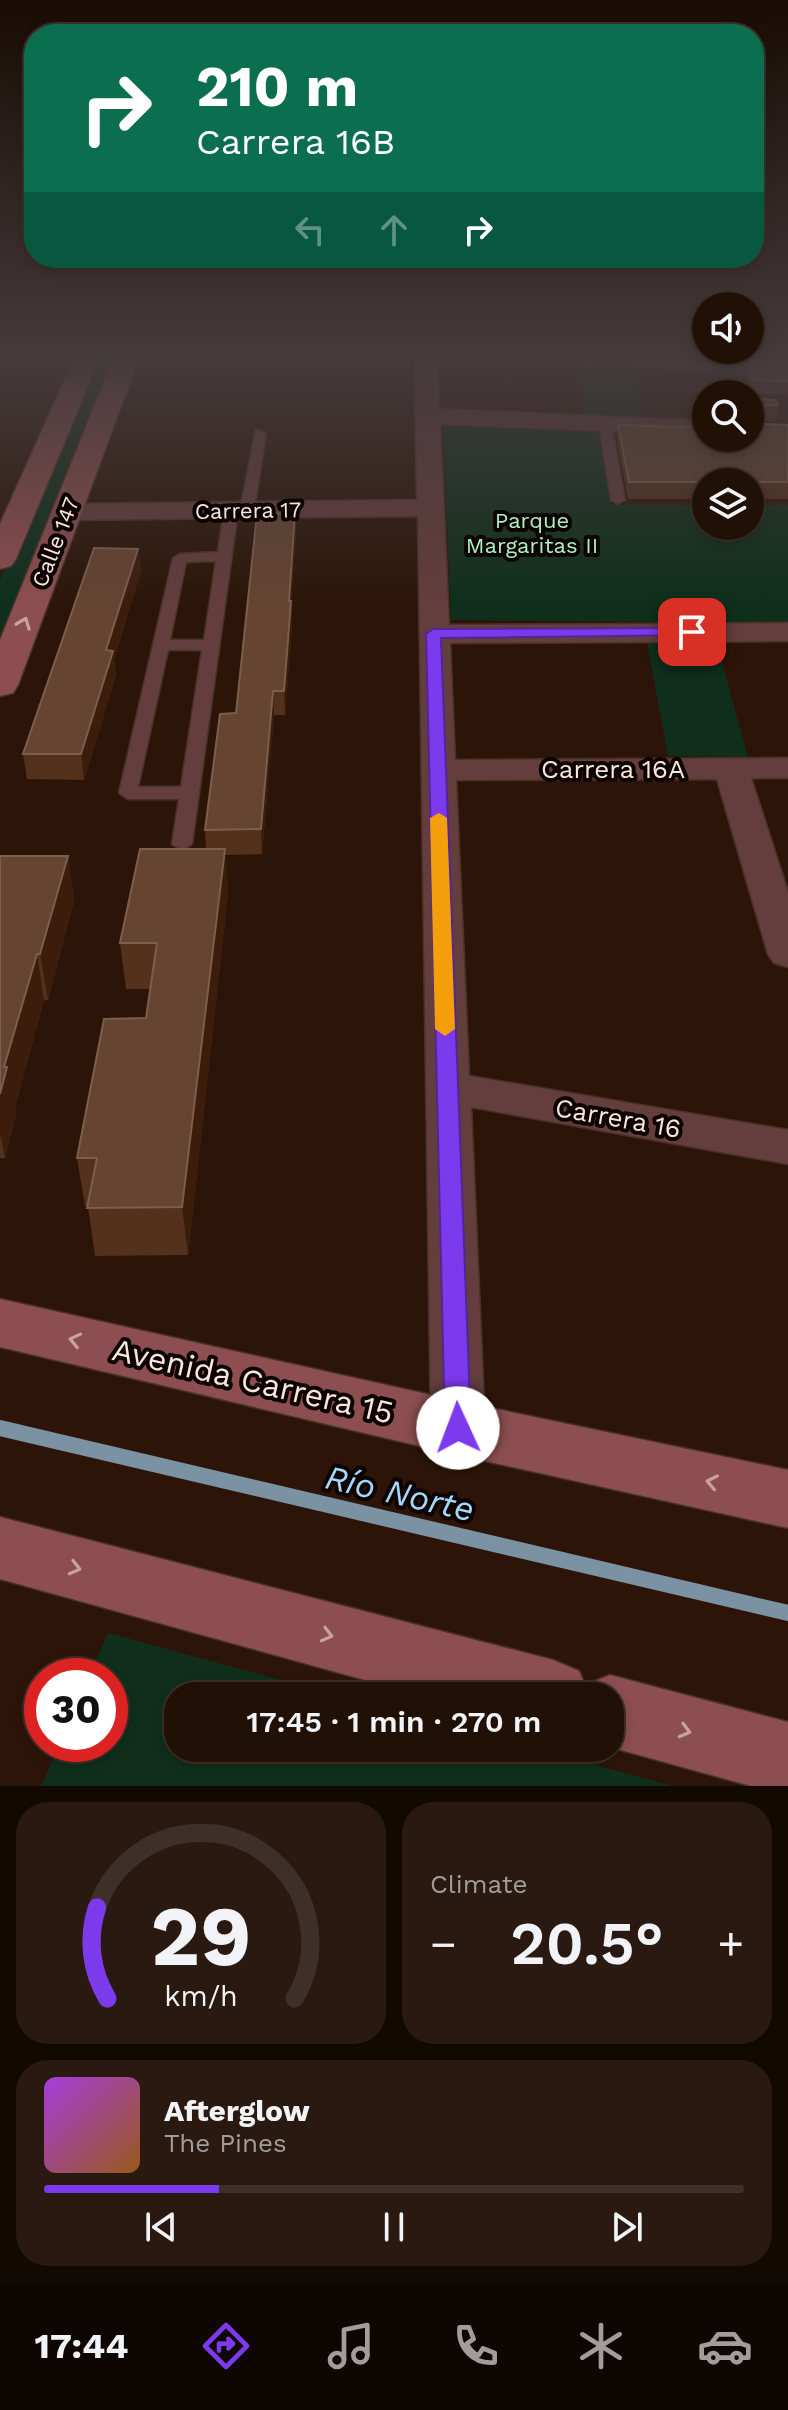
<!DOCTYPE html>
<html lang="en">
<head>
<meta charset="utf-8">
<style>
	body { margin:0; font-family:"Work Sans",sans-serif; background:#291910; color:#f1f3f6; height:100vh; display:flex; flex-direction:column; font-size:30px; white-space:nowrap }
	* { box-sizing:border-box; margin:0 }
	p { font-size:26px; color:#a29d9b }
	.icon { flex:none; width:44px; height:44px; fill:none; stroke:currentColor; stroke-width:2; stroke-linecap:round; stroke-linejoin:round }
	.map { position:relative; height:1786px; overflow:hidden }
	.side { display:flex; flex-direction:column; gap:16px; padding:16px; background:#120903; flex:1 }
	.side>* { flex:none }
	.top-card { position:absolute; left:24px; top:24px; width:740px; height:244px; border-radius:32px; box-shadow:0 4px 12px #0003,0 0 0 2px #3e3028; background:#0b6e4f; color:#fff; overflow:hidden }
	.tools { position:absolute; left:692px; top:292px; display:grid; gap:16px }
	.tools a { display:grid; place-items:center; width:72px; height:72px; border-radius:50%; background:#211006; box-shadow:0 4px 12px #0003,0 0 0 2px #3e3028; font-size:40px }
	.speed { position:absolute; left:24px; top:1658px; display:flex; gap:16px; font-size:40px; font-weight:700; text-align:center }
	.speed>* { display:grid; place-content:center; width:104px; height:104px; border-radius:50%; background:#211006; box-shadow:0 4px 12px #0003,0 0 0 2px #3e3028; line-height:1 }
	.speed .limit { border:12px solid #d22; background:#fff; color:#111 }
	.pin { position:absolute; display:grid; place-items:center; width:68px; height:68px; color:#fff; margin:-34px; border-radius:16px; box-shadow:0 4px 12px #0006 }
	.me { position:absolute; width:88px; margin:-44px; rotate:358deg; stroke-linejoin:round; filter:drop-shadow(0 0 6px #0008) }
	.turn { display:flex; align-items:center; gap:28px; height:168px; padding:0 40px; font-size:36px }
	.turn .icon { width:104px; height:104px; stroke-width:2.5 }
	.turn b { display:block; font-size:56px; line-height:68px }
	.lanes { display:flex; align-items:center; height:76px; padding:0 40px; background:#0003; justify-content:center; gap:40px; direction:ltr }
	.lanes .off { opacity:.35 }
	.big { font-size:60px; font-weight:600; line-height:1.1 }
	.side .tile { flex:1; display:flex; flex-direction:column; justify-content:center; gap:12px; min-width:0; padding:0 28px; border-radius:32px; background:#291910 }
	.side .dial { align-items:center; gap:0 }
	.dial svg { height:208px; overflow:visible; fill:none; stroke:#3e3028; stroke-width:7; stroke-linecap:round; text-anchor:middle }
	.dial text { fill:#f1f3f6; stroke:none }
	.song { display:flex; align-items:center; gap:24px }
	.cover { width:96px; height:96px; border-radius:12px; background:linear-gradient(135deg,hsl(280 70% 55%),hsl(30 70% 35%)) }
	.played { height:8px; border-radius:4px; background:linear-gradient(90deg,#7c3aed 25%,#3e3028 25%) }
	.keys { display:flex; justify-content:space-around; direction:ltr }
	.heat { display:flex; justify-content:space-between; align-items:center; font-size:44px; direction:ltr }
	.side .tiles { flex:1; display:grid; gap:16px; grid-template-columns:1fr 1fr }
	.tile:last-child { grid-column:span 2 }
	.trip { position:absolute; left:164px; top:1682px; width:460px; height:80px; border-radius:32px; background:#211006; box-shadow:0 4px 12px #0003,0 0 0 2px #3e3028; font-weight:600; line-height:80px; text-align:center }
	.tab-bar { display:flex; height:128px; justify-content:space-around; align-items:center; background:#0d0602; color:#a29d9b }
	.tab-bar .icon { width:56px; height:56px }
	.tab-bar .selected { color:#7c3aed }
	.tab-bar b { font-size:36px; color:#f1f3f6 }
	.map>svg:first-child { display:block }
	.green { fill:#0f2f1c }
	.lines { fill:none; stroke-linecap:round; stroke-linejoin:round }
	.stream { stroke:#7a92a2; stroke-width:16 }
	.lane-casing { stroke:#483226; stroke-width:3 }
	.street-casing { stroke:#483226; stroke-width:3 }
	.secondary-casing { stroke:#483226; stroke-width:3 }
	.lane { fill:#643d3d; fill-rule:evenodd }
	.street { fill:#643d3d; fill-rule:evenodd }
	.secondary { fill:#8c4e50; fill-rule:evenodd }
	.wall { fill:#53311d }
	.shaded-wall { fill:#3c1d0c }
	.building { fill:#654432; stroke:#7c5e4d; stroke-width:2 }
	.oneway { stroke:#c7a29e }
	.route { fill:#7c3aed; stroke:#51269a; stroke-width:2 }
	.slow { fill:#f59e0b }
	.labels { text-anchor:middle; stroke-width:8; stroke-linejoin:round; paint-order:stroke }
	.far-street-label { font-size:22px; fill:#f7e6de; stroke:#0d0402 }
	.far-park-label { font-size:22px; fill:#acf0c3; stroke:#0d0402 }
	.street-label { font-size:26px; fill:#f7e6de; stroke:#0d0402 }
	.near-street-label { font-size:32px; fill:#f7e6de; stroke:#0d0402 }
	.near-water-label { font-size:34px; font-style:italic; fill:#a3d8fc; stroke:#0d0402 }
</style>
</head>
<body>
<div class="map">
<svg width="788" height="1786" viewBox="0 0 788 1786">
	<rect width="100%" height="100%" fill="#2c1508"/>
	<path class="green" d="M98,355H117L0,646V580Z
		M580,363L634,365L643,421L583,419Z
		M443,426L598,432L613,505H706V526H750V505H788V623L451,620Z
		M647,643L717,644L748,757L668,756Z
		M108,1633L340,1696H178V1748H533L673,1786H41L60,1744H110V1676H89Z"/>
	<g class="lines">
		<path class="stream" d="M0,1428L788,1613"/>
		<defs>
			<path id="lane" d="M605,420L611,424L625,500L618,504L611,500L599,424Z
				M256,430L266,433L254,510L247,514L240,510Z
				M231,506L238,510L192,844L182,850L172,844L179,799H128L119,793L173,558L180,554L218,552L224,510ZM216,561L204,640H170L186,562ZM168,650H202L181,787H138Z"/>
			<path id="street" d="M415,355H437L439,409L706,421V435L440,424L449,625L788,623V641L450,643L455,760L788,758V778H751L788,892V967L774,963L768,954L717,779L456,780L469,1076L788,1130V1164L471,1107L485,1428L477,1445L458,1451L439,1445L431,1428L418,516L66,520L57,518L53,512L57,506L66,504L417,500Z
				M523,355H681L788,360V374L534,361Z"/>
			<path id="secondary" d="M76,355H101L16,559L11,566L0,569V524Z
				M115,355H140L18,685L13,693L0,696V640Z
				M0,1299L458,1401L788,1470V1528L458,1455L0,1347Z
				M0,1517L553,1660L579,1671L585,1685L610,1675L788,1722V1786H751L610,1747V1696H423L0,1579Z"/>
		</defs>
		<use href="#lane" class="lane-casing"/>
		<use href="#street" class="street-casing"/>
		<use href="#secondary" class="secondary-casing"/>
		<use href="#lane" class="lane"/>
		<use href="#street" class="street"/>
		<use href="#secondary" class="secondary"/>
	</g>
	<path class="wall" d="M745,355H788V358Z
		M747,362L788,364V395L752,393L746,375Z
		M750,399L778,405L776,421H750Z
		M618,425L706,438L788,425V499H750V482H706V499H628L617,440Z
		M295,513L296,534L291,601L292,624L285,715H274L262,854L225,855L228,893L188,1255L95,1256L88,1206H85L77,1158L146,1018L150,989H126L120,943L206,849L205,830L236,713Z
		M138,549L141,571L114,659L116,675L84,780L27,779L23,754Z
		M0,856H68L74,900L48,1000H44L15,1107L16,1114L5,1158H0Z"/>
	<path class="shaded-wall" d="M295,513L296,534L289,624V601Z
		M138,549L141,571L114,659L116,675L84,780L81,754L106,650Z
		M291,601L292,624L285,715L284,691Z
		M273,691L274,715L262,854L261,829Z
		M225,849L228,893L188,1255L182,1207Z
		M68,856L74,900L48,1000L40,954Z
		M37,954L44,1000L15,1107L16,1114L5,1158L0,1133V1094L4,1067Z"/>
	<path class="building" d="M747,362L788,364V382L753,380Z
		M750,399L776,400L778,405H750Z
		M750,423L788,425V482H629L618,425L706,428V438H750Z
		M295,513L289,601H291L284,691H273L261,829L205,830L220,714L236,713L257,514Z
		M94,548L138,549L106,650L113,651L81,754H23Z
		M140,849H225L182,1207L87,1208L97,1158H77L104,1019L146,1018L157,943H120Z
		M0,856H68L40,954H37L4,1067H7L0,1094Z"/>
	<defs><path id="oneway-chevron" d="M-2-3.5L2.5 0L-2 3.5" fill="none" stroke-width="1.6" stroke-linecap="round" stroke-linejoin="round" transform="scale(2)"/></defs>
	<g class="oneway">
		<use href="#oneway-chevron" transform="translate(24 623) rotate(-69)"/>
		<use href="#oneway-chevron" transform="translate(75 1340) rotate(-167)"/>
		<use href="#oneway-chevron" transform="translate(712 1482) rotate(-168)"/>
		<use href="#oneway-chevron" transform="translate(75 1568) rotate(15)"/>
		<use href="#oneway-chevron" transform="translate(327 1635) rotate(15)"/>
		<use href="#oneway-chevron" transform="translate(685 1731) rotate(15)"/>
	</g>
	<linearGradient id="sky" x2="0" y2="1"><stop stop-color="#180c04"/><stop offset="0.59" stop-color="#453b3d"/><stop offset="1" stop-color="#453b3d" stop-opacity="0"/></linearGradient>
	<rect width="788" height="605" fill="url(#sky)"/>
	<path class="route" d="M692,628L699,632L697,635L441,638L471,1428L467,1436L458,1439L449,1436L445,1428L426,634L433,629Z"/>
	<path class="slow" d="M439,813L447,818L455,1029L445,1036L435,1029L430,818Z"/>
	<g class="labels">
		<g class="far-street-label">
			<text transform="translate(248 510) rotate(-1)" y="8">Carrera 17</text>
			<text transform="translate(55 542) rotate(-69)" y="8">Calle 147</text>
		</g>
		<g class="far-park-label">
			<text x="532" y="528">Parque<tspan x="532" dy="25">Margaritas II</tspan></text>
		</g>
		<g class="street-label">
			<text x="613" y="778">Carrera 16A</text>
			<text transform="translate(618 1118) rotate(10)" y="9">Carrera 16</text>
		</g>
		<g class="near-street-label">
			<text transform="translate(253 1381) rotate(13)" y="11">Avenida Carrera 15</text>
		</g>
		<g class="near-water-label">
			<text transform="translate(400 1493) rotate(13)" y="12">Río Norte</text>
		</g>
	</g>
</svg>
<div class="tools">
<a><svg class="icon" aria-label="sound" viewBox="0 0 24 24"><path d="M4 9h4l5-4v14l-5-4H4zM17 9q2 3 0 6"/></svg></a>
<a><svg class="icon" aria-label="search" viewBox="0 0 24 24"><circle cx="10" cy="10" r="6"/><path d="M15 15l6 6"/></svg></a>
<a><svg class="icon" aria-label="layers" viewBox="0 0 24 24"><path d="M12 4l9 5-9 5-9-5zM3 14l9 5 9-5"/></svg></a>
</div>
<div class="speed"><div class="limit">30</div></div>
<div class="pin" style="left:692px;top:632px;background:#d93025"><svg class="icon" aria-label="arrive" viewBox="0 0 24 24"><path d="M6 21V4h12l-3 4 3 4H6"/></svg></div>
<svg class="me" style="left:458px;top:1428px" viewBox="-20 -20 40 40"><circle r="19" fill="#fff"/><path d="M0-13L10 11 0 6-10 11z" fill="#7c3aed"/></svg>
<div class="trip">17:45 · 1 min · 270 m</div>
<div class="top-card">
<div class="turn"><svg class="icon" aria-label="right" viewBox="0 0 24 24"><path d="M7 20v-9h11M14 6l5 5-5 5"/></svg><div><b>210 m</b>Carrera 16B</div></div>
<div class="lanes"><svg class="icon off" aria-label="left" viewBox="0 0 24 24"><path d="M17 20v-9H6M10 6l-5 5 5 5"/></svg><svg class="icon off" aria-label="ahead" viewBox="0 0 24 24"><path d="M12 20V5M6 11l6-6 6 6"/></svg><svg class="icon" aria-label="right" viewBox="0 0 24 24"><path d="M7 20v-9h11M14 6l5 5-5 5"/></svg></div>
</div>
</div>
<section class="side">
<div class="tiles">
<div class="tile dial"><svg viewBox="0 0 100 80">
<path d="M14 69A42 42 0 1 1 86 69"/>
<path d="M14 69A42 42 0 0 1 10 34" stroke="#7c3aed"/>
<text x="50" y="56" font-size="32" font-weight="700">29</text>
<text x="50" y="72" font-size="11">km/h</text>
</svg></div>
<div class="tile"><p>Climate</p>
<div class="heat"><a>−</a><b class="big">20.5°</b><a>+</a></div>
</div>
<div class="tile">
<div class="song"><i class="cover"></i><div><b>Afterglow</b><p>The Pines</p></div></div>
<div class="played"></div>
<div class="keys"><svg class="icon" aria-label="previous" viewBox="0 0 24 24"><path d="M18 5L8 12l10 7zM5 5v14"/></svg><svg class="icon" aria-label="pause" viewBox="0 0 24 24"><path d="M8 5v14M16 5v14"/></svg><svg class="icon" aria-label="next" viewBox="0 0 24 24"><path d="M6 5l10 7-10 7zM19 5v14"/></svg></div>
</div>
</div>
</section>
<nav class="tab-bar">
<b>17:44</b>
<svg class="icon selected" aria-label="directions" viewBox="0 0 24 24"><path d="M12 3l9 9-9 9-9-9zM9 14v-3h6M13 9l2 2-2 2"/></svg>
<svg class="icon" aria-label="music" viewBox="0 0 24 24"><path d="M9 18V5l10-2v13"/><circle cx="6" cy="18" r="3"/><circle cx="16" cy="16" r="3"/></svg>
<svg class="icon" aria-label="phone" viewBox="0 0 24 24"><path d="M5 4h4l2 5-3 2q2 4 5 5l2-3 5 2v4C11 20 4 13 5 4z"/></svg>
<svg class="icon" aria-label="climate" viewBox="0 0 24 24"><path d="M12 3v18M4 7l16 10M4 17L20 7"/></svg>
<svg class="icon" aria-label="car" viewBox="0 0 24 24"><path d="M5 17H2v-5l4-1 3-4h7l3 4 3 1v5h-3M9 17h6M6 11h13"/><circle cx="7" cy="17" r="2"/><circle cx="17" cy="17" r="2"/></svg>
</nav>
</body>
</html>
